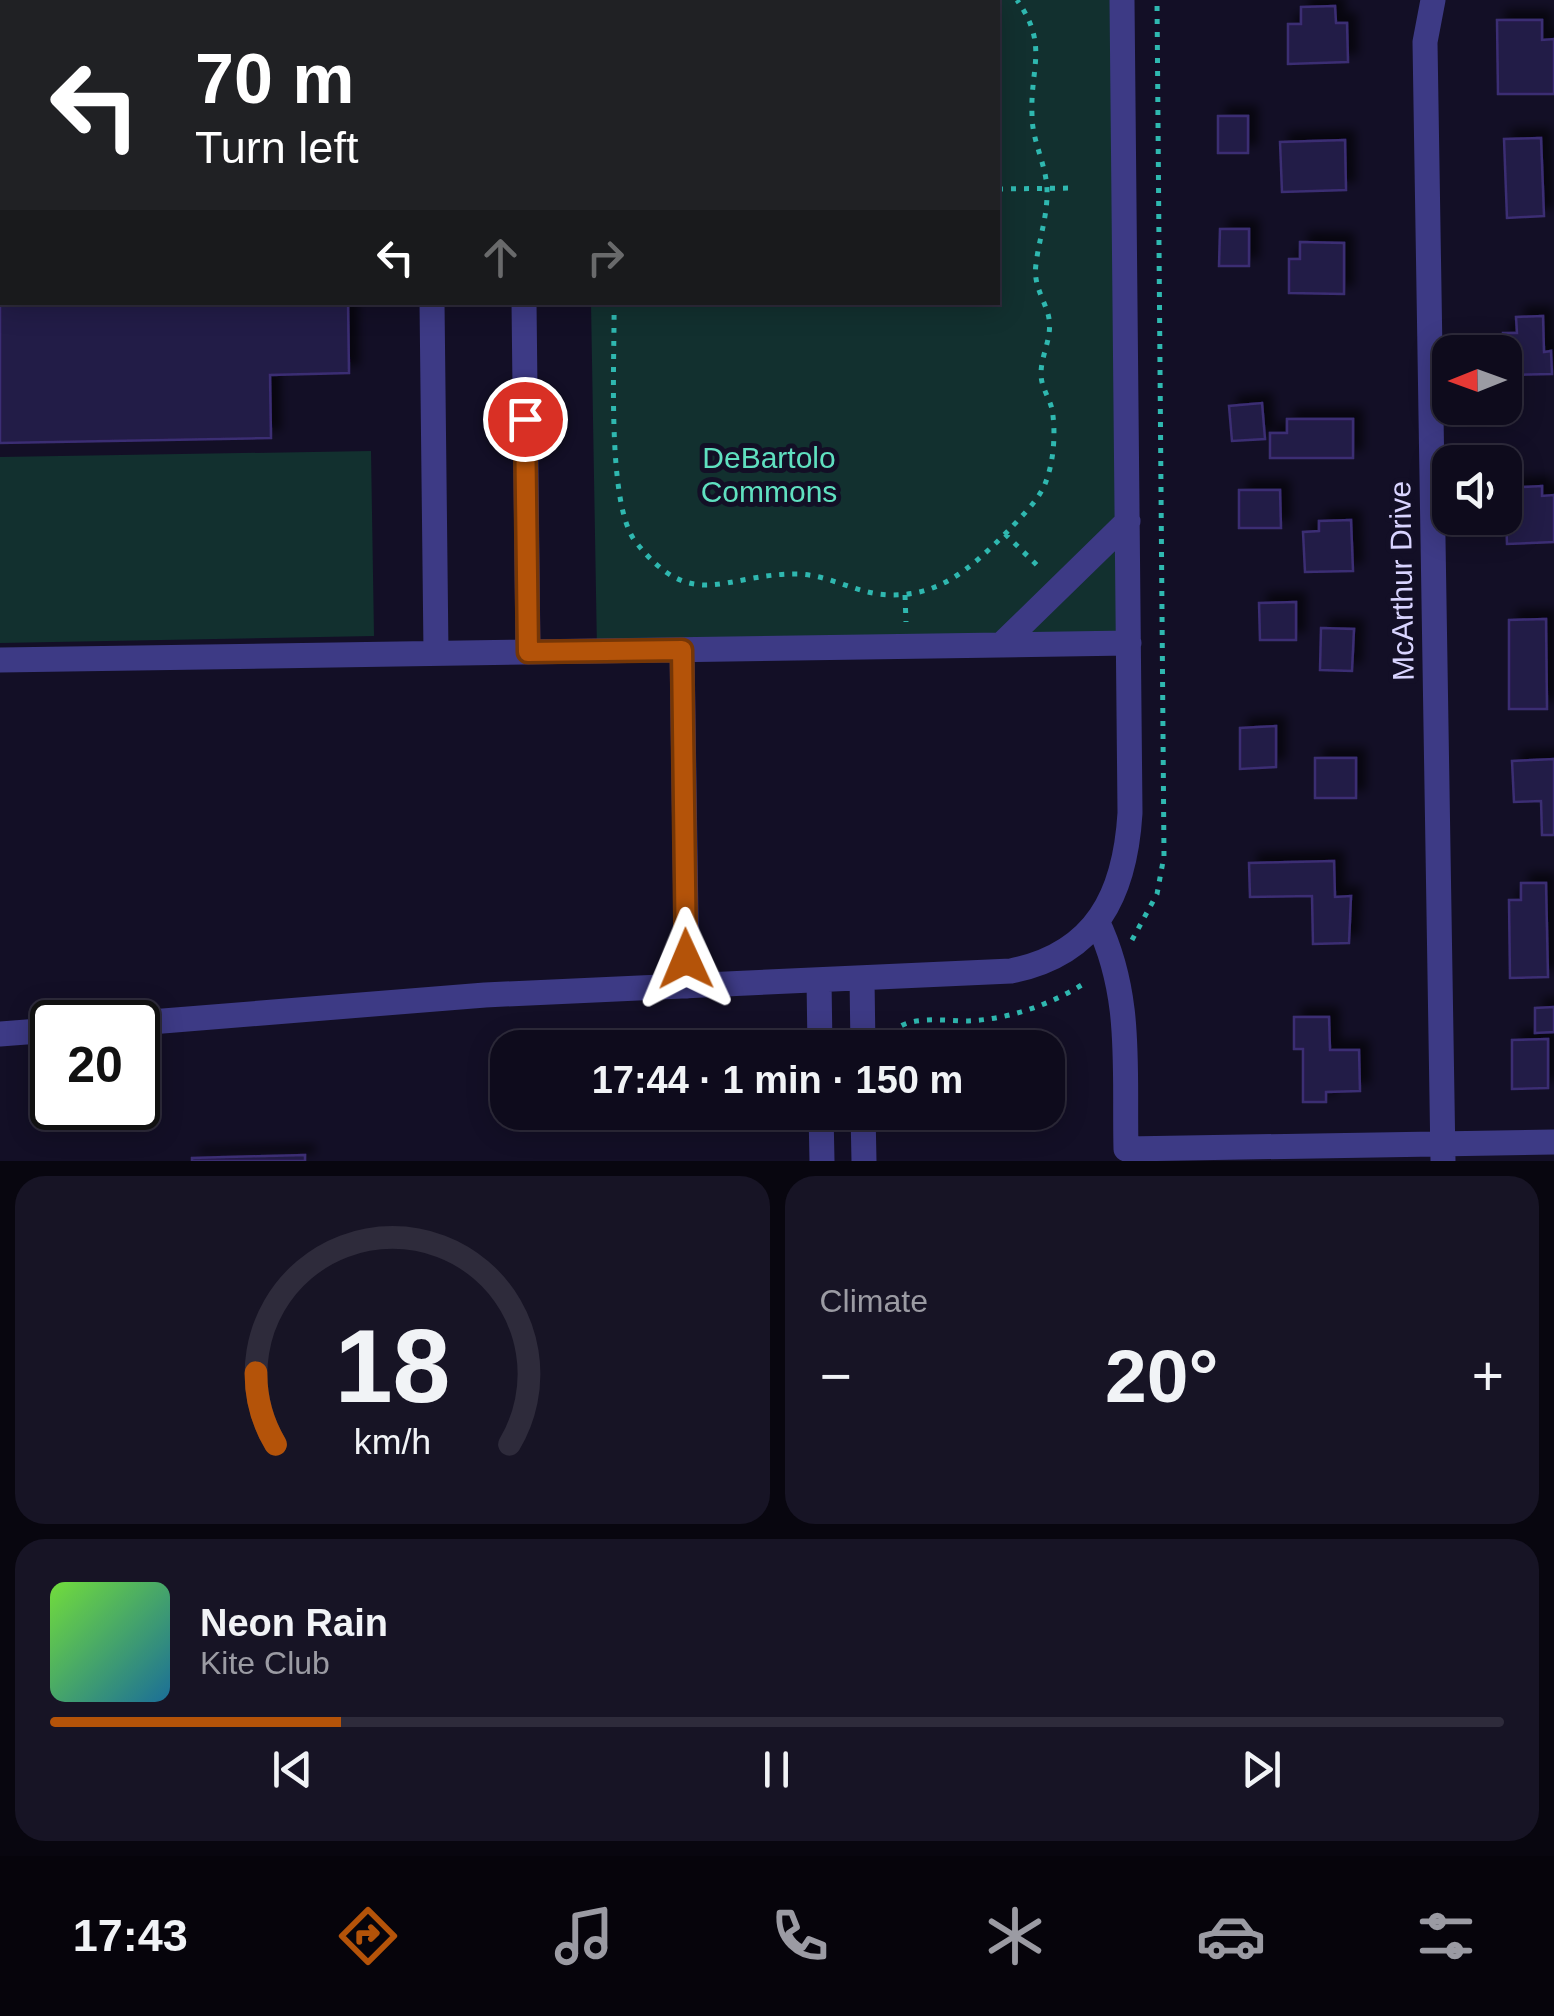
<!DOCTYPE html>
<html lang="en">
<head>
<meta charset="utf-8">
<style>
	body { margin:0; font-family:Arial,sans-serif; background:#171425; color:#f1f3f6; height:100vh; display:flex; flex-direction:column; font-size:38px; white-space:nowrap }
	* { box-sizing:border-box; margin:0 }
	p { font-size:32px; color:#9b9ba3 }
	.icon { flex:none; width:55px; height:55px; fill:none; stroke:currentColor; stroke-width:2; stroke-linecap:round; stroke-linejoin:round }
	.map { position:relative; height:1161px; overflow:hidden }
	.sheet { display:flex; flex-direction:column; gap:15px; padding:15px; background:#08060f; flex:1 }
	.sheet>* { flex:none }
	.top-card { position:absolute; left:0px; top:0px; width:1000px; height:305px; box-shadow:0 5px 25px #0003,0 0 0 2px #2e2b3b; background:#202124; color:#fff; overflow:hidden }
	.needle { width:65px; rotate:269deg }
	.fabs { position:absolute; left:1432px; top:335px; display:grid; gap:20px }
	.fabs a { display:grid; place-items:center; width:90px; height:90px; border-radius:20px; background:#0e0b1c; box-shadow:0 5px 25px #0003,0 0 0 2px #2e2b3b; font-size:50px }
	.speed { position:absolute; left:30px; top:1000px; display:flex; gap:20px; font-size:50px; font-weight:700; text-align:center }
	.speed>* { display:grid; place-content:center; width:130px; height:130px; border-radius:50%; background:#0e0b1c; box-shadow:0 5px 25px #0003,0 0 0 2px #2e2b3b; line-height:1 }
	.speed .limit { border:5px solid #111; border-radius:15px; background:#fff; color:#111 }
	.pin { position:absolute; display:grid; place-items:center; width:85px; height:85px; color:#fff; margin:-42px; border:5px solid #fff; border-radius:50%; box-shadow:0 2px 10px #0007 }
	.me { position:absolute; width:110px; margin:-55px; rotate:359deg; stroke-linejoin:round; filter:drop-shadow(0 0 8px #0008) }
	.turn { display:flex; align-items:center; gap:35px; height:210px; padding:0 30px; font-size:45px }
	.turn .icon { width:130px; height:130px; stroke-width:2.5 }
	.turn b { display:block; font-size:70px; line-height:85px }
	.lanes { display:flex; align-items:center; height:95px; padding:0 30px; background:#0003; justify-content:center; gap:50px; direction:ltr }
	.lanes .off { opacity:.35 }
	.big { font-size:75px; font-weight:800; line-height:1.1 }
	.sheet .tile { flex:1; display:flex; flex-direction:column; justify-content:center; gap:15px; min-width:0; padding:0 35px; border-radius:30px; background:#171425 }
	.sheet .dial { align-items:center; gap:0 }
	.dial svg { height:260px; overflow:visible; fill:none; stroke:#2e2b3b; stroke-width:7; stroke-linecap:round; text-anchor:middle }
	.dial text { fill:#f1f3f6; stroke:none }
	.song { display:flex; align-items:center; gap:30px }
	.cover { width:120px; height:120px; border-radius:15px; background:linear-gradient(135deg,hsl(100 70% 55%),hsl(200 70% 35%)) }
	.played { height:10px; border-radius:5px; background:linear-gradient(90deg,#b45309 20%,#2e2b3b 20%) }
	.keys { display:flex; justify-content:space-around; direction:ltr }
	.heat { display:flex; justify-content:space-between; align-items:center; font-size:55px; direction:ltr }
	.sheet .tiles { flex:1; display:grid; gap:15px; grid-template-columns:1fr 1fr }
	.tile:last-child { grid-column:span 2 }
	.trip { position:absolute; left:490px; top:1030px; width:575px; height:100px; border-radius:30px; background:#0e0b1c; box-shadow:0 5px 25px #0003,0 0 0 2px #2e2b3b; font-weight:800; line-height:100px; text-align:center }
	.menu { display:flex; height:160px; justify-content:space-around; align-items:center; background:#06040b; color:#9b9ba3 }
	.menu .icon { width:70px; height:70px }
	.menu .active { color:#b45309 }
	.menu b { font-size:45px; color:#f1f3f6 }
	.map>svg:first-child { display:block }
	.green { fill:#12302f }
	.building { fill:#241b47; stroke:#3b2d73; stroke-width:2.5; filter:url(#shadow) }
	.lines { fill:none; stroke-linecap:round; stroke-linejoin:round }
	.path { stroke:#2fb8b0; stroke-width:5; stroke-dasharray:5 8; stroke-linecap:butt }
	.minor { stroke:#3d3a85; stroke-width:25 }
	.route-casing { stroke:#753606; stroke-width:25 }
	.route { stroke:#b45309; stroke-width:18 }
	.labels { text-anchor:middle; stroke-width:10; stroke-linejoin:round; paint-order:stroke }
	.park-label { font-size:30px; fill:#5fe0c0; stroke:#130f26 }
	.street-label { font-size:30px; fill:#d9d4ff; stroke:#130f26 }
</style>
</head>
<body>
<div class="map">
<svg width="1554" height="1161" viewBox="0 0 1554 1161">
	<defs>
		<filter id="shadow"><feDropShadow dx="9" dy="-9" stdDeviation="5" flood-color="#0009"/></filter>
	</defs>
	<rect width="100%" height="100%" fill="#130f26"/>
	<path class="green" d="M586,0H1122L1129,643L597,651L591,303L998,302V2Z
		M371,451L374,636L0,643V457Z"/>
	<path class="building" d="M0,0H343L2,2V302H348L349,373L270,375L271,438L0,443Z
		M1335,6L1336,23H1347L1348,62L1288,64V24H1301V7Z
		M1497,20H1542V40L1554,39V94H1498Z
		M1218,116H1248V153H1218Z
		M1541,138L1544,216L1507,218L1504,139Z
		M1345,140L1346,190L1282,192L1280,142Z
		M1220,229H1249V266H1219Z
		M1300,242L1344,243V294L1289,293V259H1300Z
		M1543,316L1544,352L1551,351L1552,374L1505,375L1503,333H1517L1516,317Z
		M1262,403L1265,439L1232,441L1229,406Z
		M1287,419H1353V458H1270V433H1287Z
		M1542,486V496L1554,495V542L1507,544L1505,488Z
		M1239,490H1280L1281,528H1239Z
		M1351,520L1353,571L1305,572L1303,532L1319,531V521Z
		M1296,602V640H1260L1259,603Z
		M1546,619L1547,709H1509V620Z
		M1321,628L1354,629L1352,671L1320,670Z
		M1276,726V767L1240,769V728Z
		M1315,758H1356V798H1315Z
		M1554,759V835H1542L1541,801L1514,802L1512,761Z
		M1334,861L1335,897L1351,896L1349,943L1313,944L1312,896L1250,897L1249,863Z
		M1521,883H1546L1548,977L1510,978L1509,900H1521Z
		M1554,1007V1032L1535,1033V1008Z
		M1294,1017H1329L1330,1050H1359L1360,1091L1326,1092V1102H1303V1049H1294Z
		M1548,1039V1088L1512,1089V1040Z
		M305,1155V1161H192V1158Z"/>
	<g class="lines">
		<path class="path" d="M607,0V2
			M998,189L1076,188
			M614,302C615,356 606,502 635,541C693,615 723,573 798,574C827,575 851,590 878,594C936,601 970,569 1008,531C1020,518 1038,501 1045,484C1054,462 1056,432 1052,409C1049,397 1041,387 1041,374C1041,353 1054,336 1048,314C1043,297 1033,284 1036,264C1039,239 1048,215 1047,189C1046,164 1032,141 1032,115C1030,66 1049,46 1017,0
			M1005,534L1042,570
			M905,595L906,622
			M1132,940L1157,894L1164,856L1157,0
			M892,1034C905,1014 946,1021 968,1021C1010,1019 1053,1004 1088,981"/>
		<path class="minor" d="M429,0V2
			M520,0V2
			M1433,0L1425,42L1443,1161
			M432,302L436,653
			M524,302L528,652
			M1001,645L1128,521
			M682,650L687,986
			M0,660L1129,643
			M1097,921C1133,996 1124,1068 1126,1149L1554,1142
			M862,978L863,1048
			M819,980L820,1048
			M138,1023L485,995L1011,971C1096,954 1125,895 1130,813L1122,0
			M0,1034L52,1030
			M821,1112L822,1161
			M863,1112L864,1161"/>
	</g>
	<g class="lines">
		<defs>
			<path id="route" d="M525,419L528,652L682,650L686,959"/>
		</defs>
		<use href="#route" class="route-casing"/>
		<use href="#route" class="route"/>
	</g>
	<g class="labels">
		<g class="park-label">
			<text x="769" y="468">DeBartolo<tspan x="769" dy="34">Commons</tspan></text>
		</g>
		<g class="street-label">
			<text transform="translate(1402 581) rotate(-91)" y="10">McArthur Drive</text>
		</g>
	</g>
</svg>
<div class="fabs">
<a><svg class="needle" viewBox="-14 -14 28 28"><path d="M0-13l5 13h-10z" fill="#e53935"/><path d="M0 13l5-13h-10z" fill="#9b9ba3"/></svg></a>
<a><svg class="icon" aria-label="sound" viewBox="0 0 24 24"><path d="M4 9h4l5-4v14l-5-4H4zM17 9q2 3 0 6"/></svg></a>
</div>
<div class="speed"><div class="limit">20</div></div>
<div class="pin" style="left:525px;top:419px;background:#d93025"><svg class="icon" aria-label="arrive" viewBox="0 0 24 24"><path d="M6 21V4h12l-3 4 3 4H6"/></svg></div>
<svg class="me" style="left:686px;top:959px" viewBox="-20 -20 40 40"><path d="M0-17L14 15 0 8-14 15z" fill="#b45309" stroke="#fff" stroke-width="4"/></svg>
<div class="trip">17:44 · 1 min · 150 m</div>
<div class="top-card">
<div class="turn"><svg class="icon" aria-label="left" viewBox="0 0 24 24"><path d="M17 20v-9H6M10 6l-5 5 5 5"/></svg><div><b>70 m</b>Turn left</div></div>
<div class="lanes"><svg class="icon" aria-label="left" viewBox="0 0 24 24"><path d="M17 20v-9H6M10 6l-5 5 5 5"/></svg><svg class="icon off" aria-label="ahead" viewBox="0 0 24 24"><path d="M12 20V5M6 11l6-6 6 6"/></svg><svg class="icon off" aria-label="right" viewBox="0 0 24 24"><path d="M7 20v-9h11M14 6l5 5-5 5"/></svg></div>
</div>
</div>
<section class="sheet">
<div class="tiles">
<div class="tile dial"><svg viewBox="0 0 100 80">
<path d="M14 69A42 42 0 1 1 86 69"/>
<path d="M14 69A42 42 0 0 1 8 47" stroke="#b45309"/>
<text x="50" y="56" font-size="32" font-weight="700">18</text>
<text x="50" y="72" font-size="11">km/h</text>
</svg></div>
<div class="tile"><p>Climate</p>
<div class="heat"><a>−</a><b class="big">20°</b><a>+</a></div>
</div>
<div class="tile">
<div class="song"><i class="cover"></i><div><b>Neon Rain</b><p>Kite Club</p></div></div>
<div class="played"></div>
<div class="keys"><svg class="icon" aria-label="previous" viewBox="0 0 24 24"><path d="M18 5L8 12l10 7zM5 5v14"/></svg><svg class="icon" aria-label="pause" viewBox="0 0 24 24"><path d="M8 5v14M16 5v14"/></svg><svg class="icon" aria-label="next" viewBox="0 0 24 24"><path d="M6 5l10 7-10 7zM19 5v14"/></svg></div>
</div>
</div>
</section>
<nav class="menu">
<b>17:43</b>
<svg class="icon active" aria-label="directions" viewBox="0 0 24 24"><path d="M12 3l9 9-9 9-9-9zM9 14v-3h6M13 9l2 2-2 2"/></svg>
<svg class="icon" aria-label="music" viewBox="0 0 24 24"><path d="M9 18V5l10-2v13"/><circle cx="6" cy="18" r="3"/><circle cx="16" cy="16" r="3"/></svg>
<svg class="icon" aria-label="phone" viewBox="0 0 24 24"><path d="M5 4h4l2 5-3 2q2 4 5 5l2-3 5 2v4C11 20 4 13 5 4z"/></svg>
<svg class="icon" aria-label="climate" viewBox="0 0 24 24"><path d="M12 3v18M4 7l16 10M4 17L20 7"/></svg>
<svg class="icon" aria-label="car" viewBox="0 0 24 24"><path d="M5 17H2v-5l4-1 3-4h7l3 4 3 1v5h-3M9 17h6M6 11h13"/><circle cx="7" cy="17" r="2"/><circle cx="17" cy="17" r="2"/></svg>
<svg class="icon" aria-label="filters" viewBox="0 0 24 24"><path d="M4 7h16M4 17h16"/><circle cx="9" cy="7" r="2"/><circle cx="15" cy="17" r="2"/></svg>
</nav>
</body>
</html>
